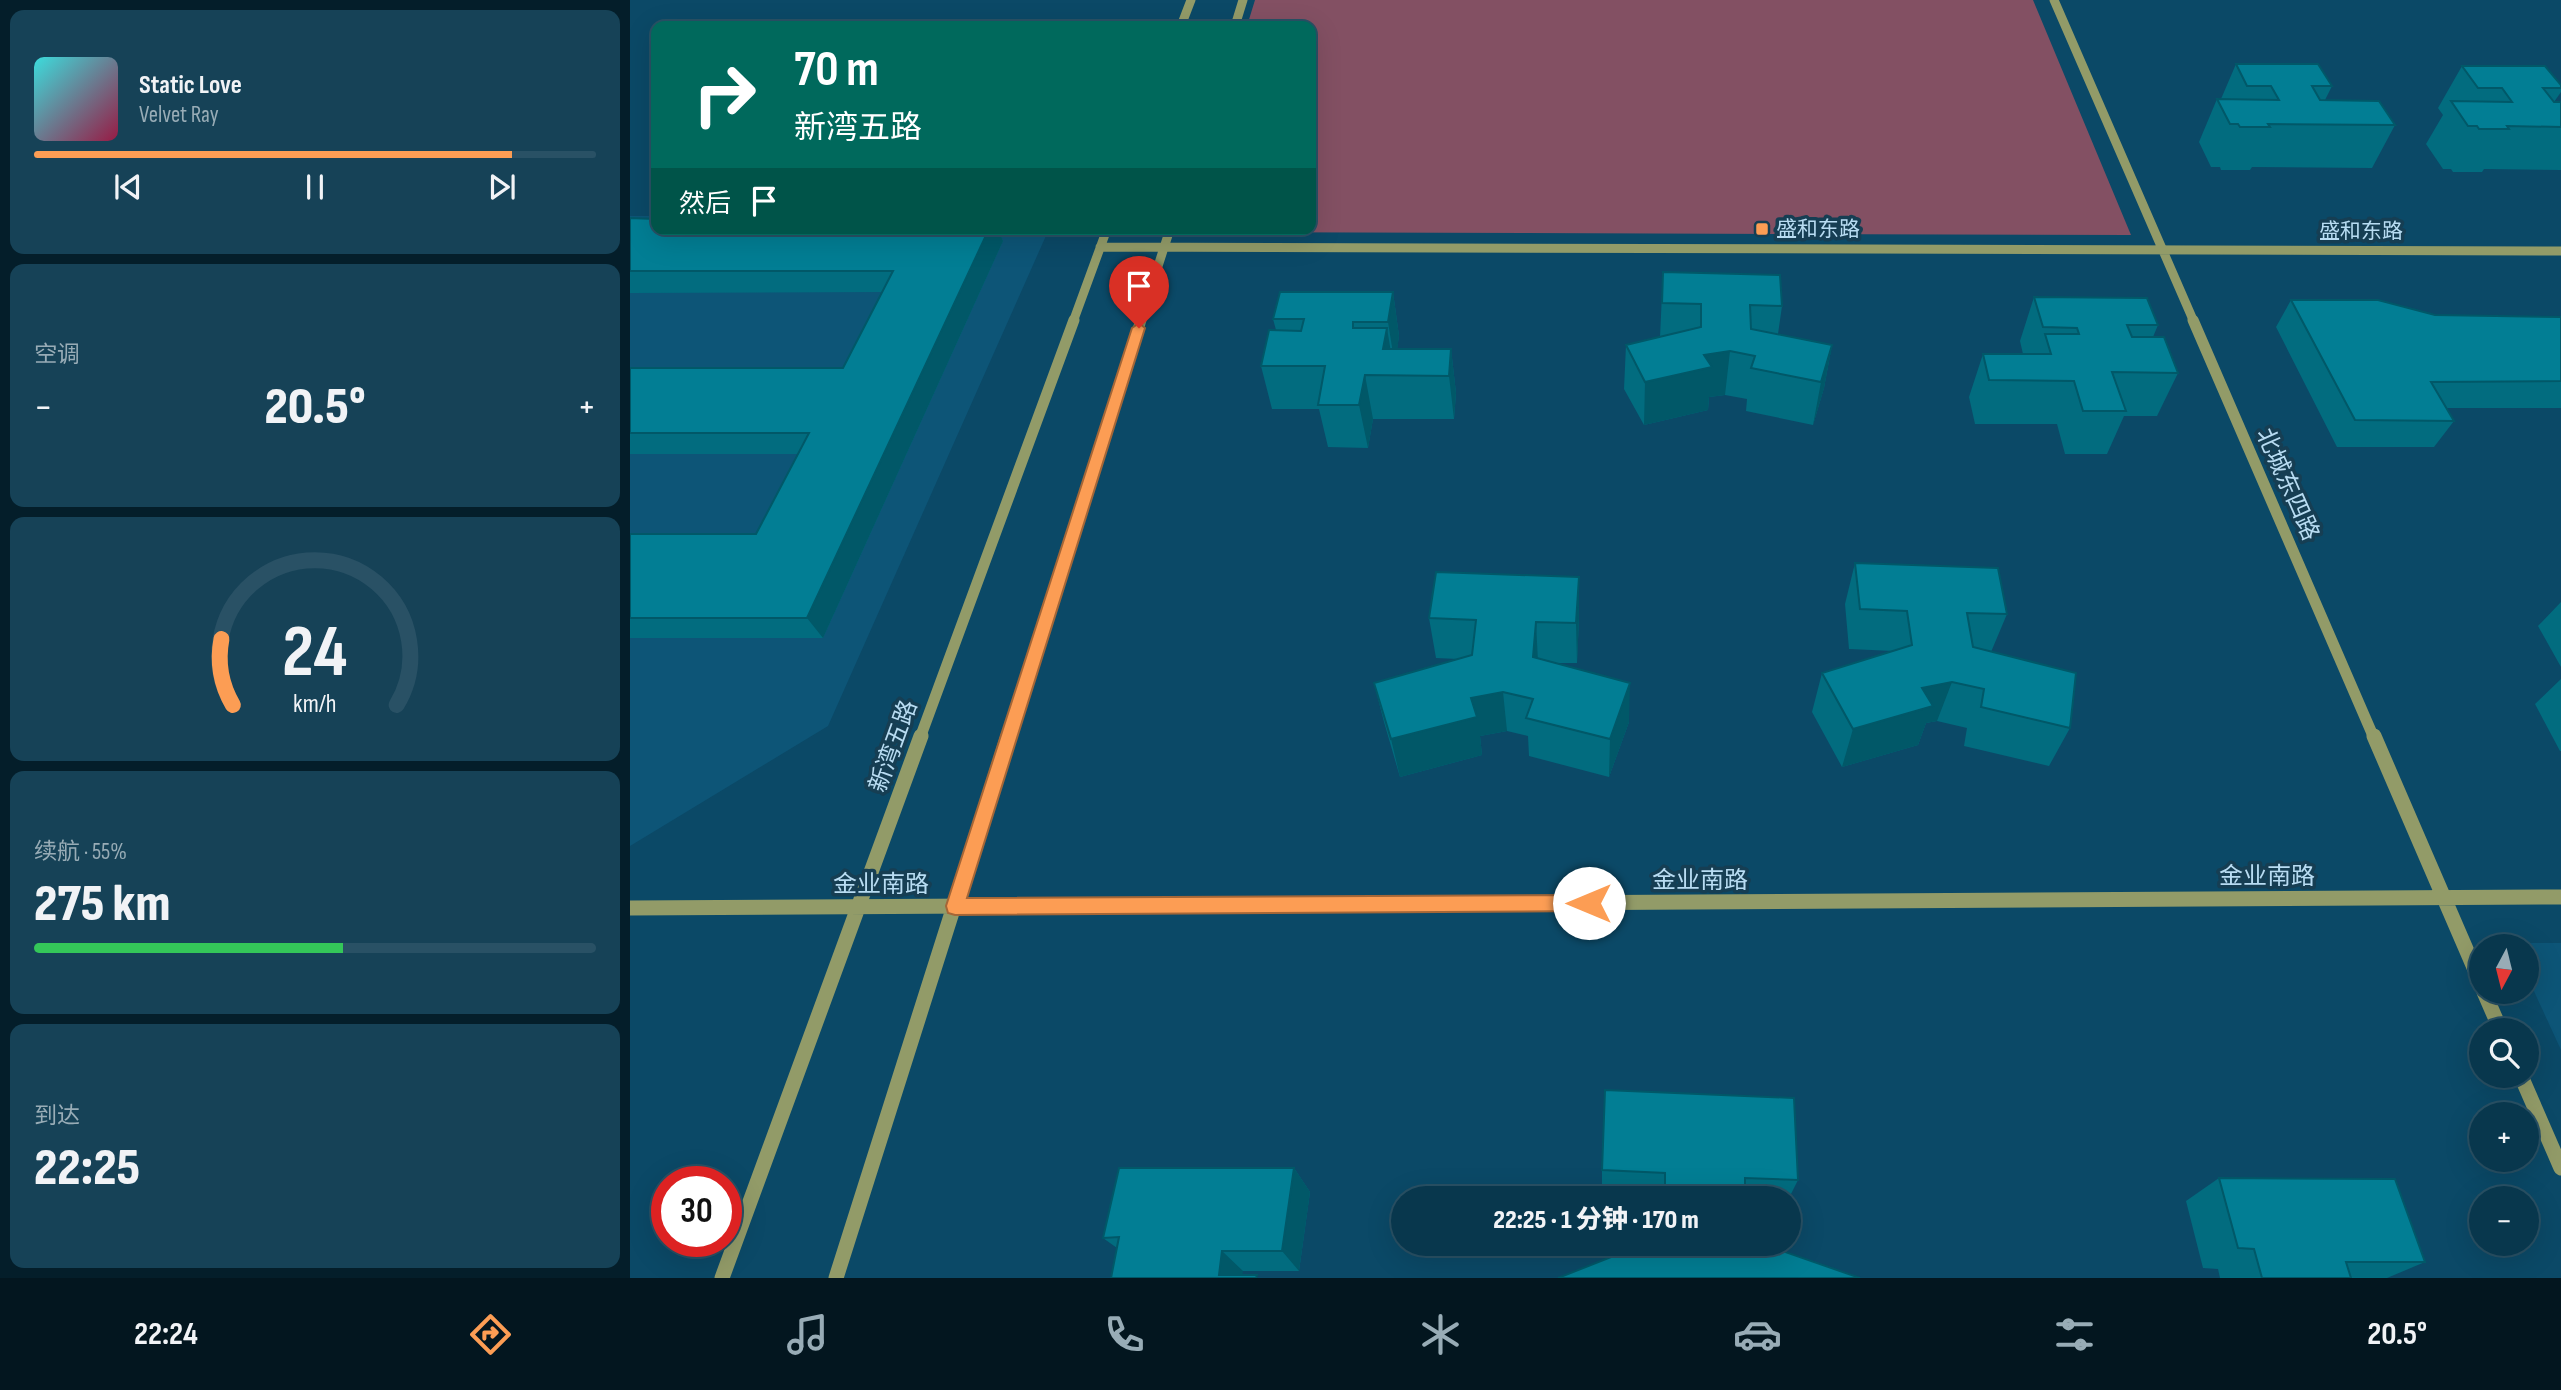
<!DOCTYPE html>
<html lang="zh">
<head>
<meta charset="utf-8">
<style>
	body { margin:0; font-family:"Sofia Sans Condensed","Noto Sans SC",sans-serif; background:#164257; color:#f1f3f6; height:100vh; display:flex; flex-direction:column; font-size:26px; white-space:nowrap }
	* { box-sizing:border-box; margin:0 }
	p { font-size:23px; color:#98acb6 }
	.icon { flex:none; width:38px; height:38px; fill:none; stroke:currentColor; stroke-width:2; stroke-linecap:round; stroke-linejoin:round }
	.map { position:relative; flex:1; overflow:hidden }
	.panel { display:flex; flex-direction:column; gap:10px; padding:10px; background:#041e2a; width:630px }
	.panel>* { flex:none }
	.top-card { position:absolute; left:21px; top:21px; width:665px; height:214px; border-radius:14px; box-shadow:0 7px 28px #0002,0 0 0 2px #295165; background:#00695c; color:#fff; overflow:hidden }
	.needle { width:46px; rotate:187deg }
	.fabs { position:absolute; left:1839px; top:934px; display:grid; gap:14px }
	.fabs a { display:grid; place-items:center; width:70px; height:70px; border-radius:50%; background:#08374d; box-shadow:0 7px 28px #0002,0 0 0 2px #295165; font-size:35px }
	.speed { position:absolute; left:21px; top:1166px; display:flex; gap:14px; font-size:35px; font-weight:700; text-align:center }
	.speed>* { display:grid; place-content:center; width:91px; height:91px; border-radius:50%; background:#08374d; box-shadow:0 7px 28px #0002,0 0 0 2px #295165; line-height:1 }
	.speed .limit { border:10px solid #d22; background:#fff; color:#111 }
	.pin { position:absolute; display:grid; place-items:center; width:60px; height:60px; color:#fff; margin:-72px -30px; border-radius:50% 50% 50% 0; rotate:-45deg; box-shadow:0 0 7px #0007 }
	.pin .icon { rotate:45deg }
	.me { position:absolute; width:77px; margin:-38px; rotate:270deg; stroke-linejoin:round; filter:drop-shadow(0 0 5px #0008) }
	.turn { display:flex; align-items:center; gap:24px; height:147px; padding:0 28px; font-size:32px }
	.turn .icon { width:91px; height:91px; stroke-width:2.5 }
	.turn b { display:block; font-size:49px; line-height:60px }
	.then { display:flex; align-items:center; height:66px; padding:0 28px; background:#0003; gap:14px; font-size:26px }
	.big { font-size:52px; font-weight:800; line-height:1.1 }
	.panel .tile { flex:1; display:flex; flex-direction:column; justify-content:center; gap:10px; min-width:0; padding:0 24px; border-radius:14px; background:#164257 }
	.panel .dial { align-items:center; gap:0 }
	.dial svg { height:182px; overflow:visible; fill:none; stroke:#295165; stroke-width:7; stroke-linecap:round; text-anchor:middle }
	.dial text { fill:#f1f3f6; stroke:none }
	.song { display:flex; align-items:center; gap:21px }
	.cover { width:84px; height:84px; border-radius:10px; background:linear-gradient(135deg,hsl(180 70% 55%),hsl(340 70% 35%)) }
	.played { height:7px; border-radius:4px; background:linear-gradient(90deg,#fc9d54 85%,#295165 85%) }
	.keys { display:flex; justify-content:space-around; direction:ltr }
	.heat { display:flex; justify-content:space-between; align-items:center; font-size:38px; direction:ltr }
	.charge { height:10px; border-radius:5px; background:linear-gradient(90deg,#34c759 55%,#295165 0) }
	.trip { position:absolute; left:761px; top:1186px; width:410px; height:70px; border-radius:35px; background:#08374d; box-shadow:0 7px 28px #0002,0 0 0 2px #295165; font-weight:800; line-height:70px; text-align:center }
	.tabs { display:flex; height:112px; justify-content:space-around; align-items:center; background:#03161f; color:#98acb6 }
	.tabs .icon { width:49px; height:49px }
	.tabs .on { color:#fc9d54 }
	.tabs b { font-size:32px; color:#f1f3f6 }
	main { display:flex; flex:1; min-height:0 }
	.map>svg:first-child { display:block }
	.built { fill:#0d5577 }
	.green { fill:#835063 }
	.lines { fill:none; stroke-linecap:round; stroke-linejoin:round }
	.minor-far2 { stroke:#929b68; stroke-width:9 }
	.minor-far1 { stroke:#929b68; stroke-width:11 }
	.minor { stroke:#929b68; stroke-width:15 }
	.wall { fill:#026c7f }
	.shaded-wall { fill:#015868 }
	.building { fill:#027e94; stroke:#015868; stroke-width:2 }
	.route { fill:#fc9d54; stroke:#a46637; stroke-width:2 }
	.poi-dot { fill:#fc9d54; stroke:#163e53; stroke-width:2.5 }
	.labels { text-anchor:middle; stroke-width:7; stroke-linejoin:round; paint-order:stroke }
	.far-poi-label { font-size:21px; fill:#b8dcf2; stroke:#163e53; text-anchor:start }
	.far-street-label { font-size:21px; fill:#b8dcf2; stroke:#163e53 }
	.street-label { font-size:24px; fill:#b8dcf2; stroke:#163e53 }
</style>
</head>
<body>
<main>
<section class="panel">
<div class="tile">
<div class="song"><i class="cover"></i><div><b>Static Love</b><p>Velvet Ray</p></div></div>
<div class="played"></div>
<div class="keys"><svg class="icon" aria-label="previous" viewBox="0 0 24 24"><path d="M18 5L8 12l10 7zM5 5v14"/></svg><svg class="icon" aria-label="pause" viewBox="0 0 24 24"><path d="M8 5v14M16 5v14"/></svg><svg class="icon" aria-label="next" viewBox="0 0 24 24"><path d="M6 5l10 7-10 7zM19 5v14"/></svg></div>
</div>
<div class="tile"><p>空调</p>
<div class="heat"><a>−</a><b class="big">20.5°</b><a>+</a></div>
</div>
<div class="tile dial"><svg viewBox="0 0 100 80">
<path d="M14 69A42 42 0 1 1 86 69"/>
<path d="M14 69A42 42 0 0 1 9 40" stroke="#fc9d54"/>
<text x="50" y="56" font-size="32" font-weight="700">24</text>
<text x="50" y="72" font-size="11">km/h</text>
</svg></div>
<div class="tile"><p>续航 · 55%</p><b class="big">275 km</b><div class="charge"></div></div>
<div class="tile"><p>到达</p><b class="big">22:25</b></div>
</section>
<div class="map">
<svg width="1931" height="1278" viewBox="0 0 1931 1278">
	<rect width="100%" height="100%" fill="#0b4967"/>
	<path class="built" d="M0,216H26V229H419L198,726L0,846Z
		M1882,943H1931V1050L1897,976V947H1884Z"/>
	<path class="green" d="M625,0H1403L1501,235L553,232L554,229H681V26H617Z"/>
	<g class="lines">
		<path class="minor-far2" d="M1424,0L1564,322
			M551,26L561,0
			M605,26L613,0
			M470,247L1931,251
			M443,322L477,229
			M510,322L540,229"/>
		<path class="minor-far1" d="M1563,320L1744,738
			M290,738L444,320
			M378,738L511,320"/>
		<path class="minor" d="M1744,736L1852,986
			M0,908L1931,897
			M1854,992L1871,1031
			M1891,1076L1931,1168
			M92,1278L291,736
			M206,1278L378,736"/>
	</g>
	<path class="wall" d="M1606,64L1702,86L1695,100L1765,125L1742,168L1622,167L1620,170H1591L1590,167H1581L1569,142L1587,99H1591Z
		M1832,66L1931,85V92L1924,102H1931V170L1854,169L1852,172H1823L1821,169H1813L1796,144L1813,115L1808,108Z
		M0,218L26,229H368L373,241L193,638H0V534H126L168,454H0V368H213L252,292L0,293Z
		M1033,272L1152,306L1148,334L1202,345L1194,388L1183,425L1116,411L1117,399L1095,395L1079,397L1078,410L1014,425L994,389L996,345L1030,337Z
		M763,292L769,336L767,349H821L826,393L824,419H743L738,448L698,447L689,409H642L631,366L646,330L643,319Z
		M1404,297L1528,325L1523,337L1548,373L1527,416H1494L1477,454H1435L1427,424H1345L1339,397L1353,354H1393L1390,341Z
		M1661,300L1805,315L1931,317V408H1817L1824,421L1804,447H1707L1646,327Z
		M1225,563L1377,614L1361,652L1440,728L1419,766L1334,746L1337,728L1307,721L1296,723L1288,745L1212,767L1182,712L1192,673L1264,651L1219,649L1215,604Z
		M1931,602V667L1908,626Z
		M799,618H949L947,663H926L999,722L979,777L899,756L898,736L877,731L850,736L852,755L770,777L754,722L744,683L828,659L806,658Z
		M1931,679V751H1930L1905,704Z
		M664,1168L680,1192L669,1271H613L481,1278L487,1248L473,1238Z
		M972,1170L1168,1180L1158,1200L1031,1199V1197L972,1194Z
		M1589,1178L1795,1262L1757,1278H1590L1588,1269L1573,1268L1556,1201Z"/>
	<path class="shaded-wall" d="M359,229H368L373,241L193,638L177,618Z
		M763,292L769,336L765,366L758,322Z
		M757,328L764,371L753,349Z
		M1202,345L1194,388L1183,425L1191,382Z
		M821,349L826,393L824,419L819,376Z
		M1100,351L1095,395L1079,397L1078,410L1014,425L1015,382L1074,355Z
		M735,375L743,419L738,448L729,405Z
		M949,577V618L947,663L946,623Z
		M906,622L908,662L903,657Z
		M1322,682L1307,721L1296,723L1288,745L1212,767L1223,729L1292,688Z
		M1000,683L999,722L979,777L980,739Z
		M873,692L877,731L850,736L852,755L770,777L761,739L841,698Z
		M664,1168L680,1192L669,1271L652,1251Z
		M592,1251L613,1271L612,1278L589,1275Z"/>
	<path class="building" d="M1606,64H1688L1702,86H1682L1690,100L1749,101L1765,125L1638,124L1640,127H1610L1608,124H1600L1587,99L1649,100L1641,86H1617Z
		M1832,66H1915L1931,85V88H1913L1924,102H1931V127L1877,126L1879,129H1849L1847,126H1838L1821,101L1882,102L1872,88H1848Z
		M0,218L26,219V229H359L177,618H0V534H126L179,433H0V368H213L263,271H0Z
		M1033,272L1150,275L1152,306L1120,305L1121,329L1202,345L1191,382L1121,368L1125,356L1100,351L1074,355L1082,367L1015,382L996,345L1071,327V304L1032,303Z
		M650,292H763L758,322H723V328H757L753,349H821L819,376L735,375L729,405H688L695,366H631L639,330L671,331L674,319H643Z
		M1404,297L1517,298L1528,325H1497L1502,337H1534L1548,373L1482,372L1496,411H1453L1444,381L1359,380L1353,354H1421L1415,334H1449L1447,328L1413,327Z
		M1661,300H1748L1805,315L1931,317V381L1801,382L1824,421L1725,420Z
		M1225,563L1368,568L1377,614L1337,613L1343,647L1446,673L1440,728L1351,707L1354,689L1322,682L1292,688L1303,706L1223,729L1192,673L1282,645L1277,611L1230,609Z
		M806,572L949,577L946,623L906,622L903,657L1000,683L980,739L896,718L903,699L873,692L841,698L847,717L761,739L744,683L842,655L846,620L799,618Z
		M975,1090L1164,1098L1168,1180L1115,1178V1199H1035V1173L972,1170Z
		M489,1168H664L652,1251H592L589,1275H627L626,1278H481L489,1237L473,1238Z
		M1589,1178L1765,1179L1795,1262H1716L1721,1278H1632L1624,1249L1608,1248Z
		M1014,1244H1132L1230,1278H928Z"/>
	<path class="route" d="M509,323L515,328L337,898L959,895L965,897L968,903L965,909L959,911L325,915L318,913L316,906L502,328Z"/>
	<rect class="poi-dot" x="1125" y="222" width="14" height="14" rx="3.5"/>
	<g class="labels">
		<g class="far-poi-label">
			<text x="1146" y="236">盛和东路</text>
		</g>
		<g class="far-street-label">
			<text x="1731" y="238">盛和东路</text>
		</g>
		<g class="street-label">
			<text transform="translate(1658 484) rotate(66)" y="8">北城东四路</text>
			<text transform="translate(263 746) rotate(-70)" y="8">新湾五路</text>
			<text x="1637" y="884">金业南路</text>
			<text x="1070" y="888">金业南路</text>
			<text x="251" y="892">金业南路</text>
		</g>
	</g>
</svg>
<div class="fabs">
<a><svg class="needle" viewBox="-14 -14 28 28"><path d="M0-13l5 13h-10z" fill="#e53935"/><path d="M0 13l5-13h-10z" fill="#98acb6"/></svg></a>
<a><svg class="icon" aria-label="search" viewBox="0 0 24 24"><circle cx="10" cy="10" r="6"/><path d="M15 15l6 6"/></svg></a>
<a>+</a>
<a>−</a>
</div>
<div class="speed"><div class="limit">30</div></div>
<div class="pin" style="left:509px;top:328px;background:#d93025"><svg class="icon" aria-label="arrive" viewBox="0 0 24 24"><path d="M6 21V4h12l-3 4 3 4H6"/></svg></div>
<svg class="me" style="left:959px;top:903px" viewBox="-20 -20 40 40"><circle r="19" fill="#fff"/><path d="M0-13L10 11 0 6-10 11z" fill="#fc9d54"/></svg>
<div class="trip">22:25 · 1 分钟 · 170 m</div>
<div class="top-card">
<div class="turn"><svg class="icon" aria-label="right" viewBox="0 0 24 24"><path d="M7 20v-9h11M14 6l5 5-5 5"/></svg><div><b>70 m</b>新湾五路</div></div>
<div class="then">然后<svg class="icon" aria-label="arrive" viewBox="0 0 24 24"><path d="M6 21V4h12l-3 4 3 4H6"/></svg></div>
</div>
</div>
</main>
<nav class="tabs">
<b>22:24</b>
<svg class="icon on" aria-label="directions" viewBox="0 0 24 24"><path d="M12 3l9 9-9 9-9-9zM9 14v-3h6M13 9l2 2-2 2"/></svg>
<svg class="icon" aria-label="music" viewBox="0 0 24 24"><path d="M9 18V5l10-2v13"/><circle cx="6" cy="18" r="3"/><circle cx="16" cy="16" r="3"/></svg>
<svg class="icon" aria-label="phone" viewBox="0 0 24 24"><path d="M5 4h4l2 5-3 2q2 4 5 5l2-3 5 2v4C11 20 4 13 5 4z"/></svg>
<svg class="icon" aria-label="climate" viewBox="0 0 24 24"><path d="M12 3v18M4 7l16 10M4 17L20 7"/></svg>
<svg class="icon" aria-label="car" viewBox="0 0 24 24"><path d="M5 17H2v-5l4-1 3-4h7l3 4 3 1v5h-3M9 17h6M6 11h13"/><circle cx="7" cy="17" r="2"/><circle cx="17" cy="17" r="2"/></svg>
<svg class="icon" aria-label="filters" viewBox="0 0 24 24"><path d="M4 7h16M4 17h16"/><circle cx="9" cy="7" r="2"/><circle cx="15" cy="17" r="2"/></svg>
<b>20.5°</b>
</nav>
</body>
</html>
